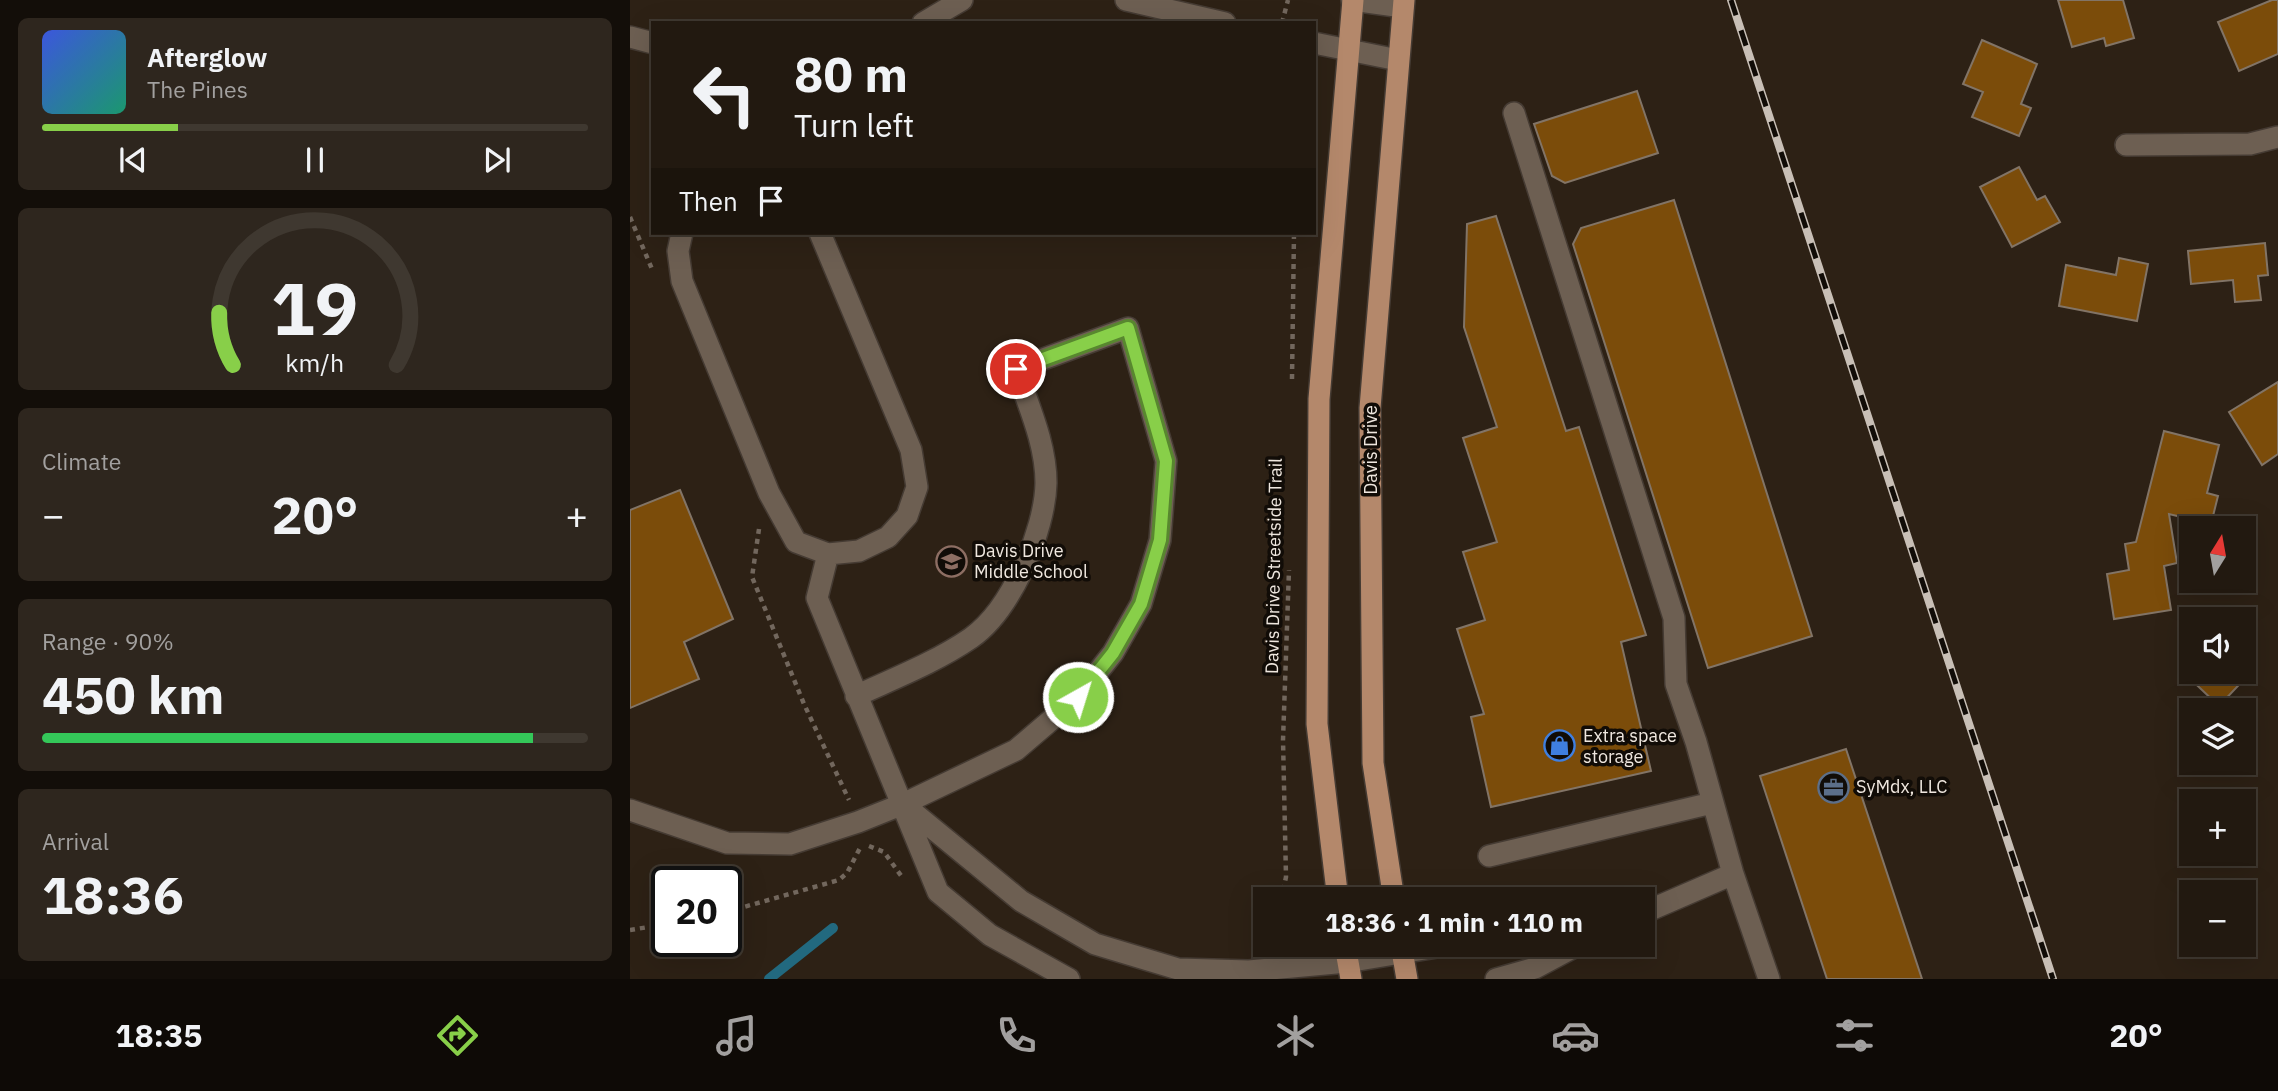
<!DOCTYPE html>
<html lang="en">
<head>
<meta charset="utf-8">
<style>
	body { margin:0; font-family:"IBM Plex Sans",sans-serif; background:#2e261e; color:#f1f3f6; height:100vh; display:flex; flex-direction:column; font-size:26px; white-space:nowrap }
	* { box-sizing:border-box; margin:0 }
	p { font-size:23px; color:#a2a09f }
	.icon { flex:none; width:38px; height:38px; fill:none; stroke:currentColor; stroke-width:2; stroke-linecap:round; stroke-linejoin:round }
	.map { position:relative; flex:1; overflow:hidden }
	.panel { display:flex; flex-direction:column; gap:18px; padding:18px; background:#130e09; width:630px }
	.panel>* { flex:none }
	.guide { position:absolute; left:21px; top:21px; width:665px; height:214px; border-radius:0px; box-shadow:0 7px 28px #0002,0 0 0 2px #3f3830; background:#221910; color:#f1f3f6; overflow:hidden }
	.needle { width:46px; rotate:11deg }
	.tools { position:absolute; left:1549px; top:516px; display:grid; gap:14px }
	.tools a { display:grid; place-items:center; width:77px; height:77px; border-radius:0px; background:#221910; box-shadow:0 7px 28px #0002,0 0 0 2px #3f3830; font-size:35px }
	.speed { position:absolute; left:21px; top:866px; display:flex; gap:14px; font-size:35px; font-weight:700; text-align:center }
	.speed>* { display:grid; place-content:center; width:91px; height:91px; border-radius:50%; background:#221910; box-shadow:0 7px 28px #0002,0 0 0 2px #3f3830; line-height:1 }
	.speed .limit { border:4px solid #111; border-radius:10px; background:#fff; color:#111 }
	.pin { position:absolute; display:grid; place-items:center; width:60px; height:60px; color:#fff; margin:-30px; border:4px solid #fff; border-radius:50%; box-shadow:0 2px 7px #0007 }
	.me { position:absolute; width:77px; margin:-38px; rotate:39deg; stroke-linejoin:round; filter:drop-shadow(0 0 5px #0008) }
	.turn { display:flex; align-items:center; gap:24px; height:147px; padding:0 28px; font-size:32px }
	.turn .icon { width:91px; height:91px; stroke-width:2.5 }
	.turn b { display:block; font-size:49px; line-height:60px }
	.then { display:flex; align-items:center; height:66px; padding:0 28px; background:#0003; gap:14px; font-size:26px }
	.big { font-size:52px; font-weight:800; line-height:1.1 }
	.panel .card { flex:1; display:flex; flex-direction:column; justify-content:center; gap:10px; min-width:0; padding:0 24px; border-radius:10px; background:#2e261e }
	.panel .dial { align-items:center; gap:0 }
	.dial svg { height:182px; overflow:visible; fill:none; stroke:#3f3830; stroke-width:7; stroke-linecap:round; text-anchor:middle }
	.dial text { fill:#f1f3f6; stroke:none }
	.song { display:flex; align-items:center; gap:21px }
	.cover { width:84px; height:84px; border-radius:10px; background:linear-gradient(135deg,hsl(230 70% 55%),hsl(160 70% 35%)) }
	.played { height:7px; border-radius:4px; background:linear-gradient(90deg,#88cf49 25%,#3f3830 25%) }
	.keys { display:flex; justify-content:space-around; direction:ltr }
	.heat { display:flex; justify-content:space-between; align-items:center; font-size:38px; direction:ltr }
	.charge { height:10px; border-radius:5px; background:linear-gradient(90deg,#34c759 90%,#3f3830 0) }
	.trip { position:absolute; left:623px; top:887px; width:402px; height:70px; border-radius:0px; background:#221910; box-shadow:0 7px 28px #0002,0 0 0 2px #3f3830; font-weight:800; line-height:70px; text-align:center }
	.dock { display:flex; height:112px; justify-content:space-around; align-items:center; background:#0e0a06; color:#a2a09f }
	.dock .icon { width:49px; height:49px }
	.dock .current { color:#88cf49 }
	.dock b { font-size:32px; color:#f1f3f6 }
	main { display:flex; flex:1; min-height:0 }
	.map>svg:first-child { display:block }
	.lines { fill:none; stroke-linecap:round; stroke-linejoin:round }
	.stream { stroke:#22697f; stroke-width:10 }
	.building { fill:#7b4c0a; stroke:#827466; stroke-width:2 }
	.minor-casing { stroke:#453b33; stroke-width:24 }
	.major-casing { stroke:#453b33; stroke-width:24 }
	.path { stroke:#72675d; stroke-width:4.5; stroke-dasharray:5 5; stroke-linecap:butt }
	.minor { stroke:#6d5f52; stroke-width:21 }
	.major { stroke:#b4886b; stroke-width:21 }
	.rail-casing { stroke:#c8bfb6; stroke-width:8 }
	.rail { stroke:#110c07; stroke-width:5; stroke-dasharray:16; stroke-linecap:butt }
	.route-casing { stroke:#58872f; stroke-width:18 }
	.route { stroke:#88cf49; stroke-width:12 }
	.labels { text-anchor:middle; stroke-width:7; stroke-linejoin:round; paint-order:stroke }
	.street-label { font-size:18px; fill:#efe7df; stroke:#110c07 }
	.poi-label { font-size:18px; fill:#efe7df; stroke:#110c07; text-anchor:start }
</style>
</head>
<body>
<main>
<section class="panel">
<div class="card">
<div class="song"><i class="cover"></i><div><b>Afterglow</b><p>The Pines</p></div></div>
<div class="played"></div>
<div class="keys"><svg class="icon" aria-label="previous" viewBox="0 0 24 24"><path d="M18 5L8 12l10 7zM5 5v14"/></svg><svg class="icon" aria-label="pause" viewBox="0 0 24 24"><path d="M8 5v14M16 5v14"/></svg><svg class="icon" aria-label="next" viewBox="0 0 24 24"><path d="M6 5l10 7-10 7zM19 5v14"/></svg></div>
</div>
<div class="card dial"><svg viewBox="0 0 100 80">
<path d="M14 69A42 42 0 1 1 86 69"/>
<path d="M14 69A42 42 0 0 1 8 46" stroke="#88cf49"/>
<text x="50" y="56" font-size="32" font-weight="700">19</text>
<text x="50" y="72" font-size="11">km/h</text>
</svg></div>
<div class="card"><p>Climate</p>
<div class="heat"><a>−</a><b class="big">20°</b><a>+</a></div>
</div>
<div class="card"><p>Range · 90%</p><b class="big">450 km</b><div class="charge"></div></div>
<div class="card"><p>Arrival</p><b class="big">18:36</b></div>
</section>
<div class="map">
<svg width="1648" height="979" viewBox="0 0 1648 979">
	<rect width="100%" height="100%" fill="#2d2115"/>
	<g class="lines">
		<path class="stream" d="M139,979L203,928"/>
	</g>
	<path class="building" d="M1428,0H1493L1504,38L1476,46L1474,38L1442,47Z
		M1642,0H1648V54L1609,71L1588,22Z
		M1352,40L1407,64L1391,104L1401,108L1389,136L1342,117L1353,92L1333,84Z
		M1007,91L1028,153L935,183L922,176L904,124Z
		M1389,167L1407,200L1415,196L1430,222L1382,247L1350,187Z
		M1044,200L1182,636L1078,668L943,244L951,228Z
		M866,216L936,431L949,427L1016,635L991,642L1021,771L861,807L841,717L854,714L827,629L855,620L833,552L867,542L833,438L867,427L834,327L837,224Z
		M1635,243L1638,275L1628,276L1631,300L1605,302L1603,280L1561,284L1558,251Z
		M1489,258L1518,264L1507,321L1429,306L1436,265L1486,275Z
		M1648,382V454L1632,465L1599,412Z
		M1534,431L1589,445L1577,493L1588,496L1581,524L1539,514L1547,563L1534,566L1541,610L1484,619L1477,574L1499,570L1495,544L1506,542Z
		M50,490L103,619L54,642L69,679L0,708V510Z
		M1553,672H1621L1589,706Z
		M1216,749L1292,979H1197L1130,776Z"/>
	<g class="lines">
		<defs>
			<path id="minor" d="M496,0L595,23
				M722,0L773,7
				M293,23L332,0
				M0,37L23,43
				M684,43L768,60
				M884,113L1044,618L1046,684L1066,742L1103,874
				M1496,145L1620,144L1648,137
				M52,233L48,251L52,281L139,493L166,542L198,554L229,551L258,537L277,516L287,487L281,450L190,233
				M198,554L187,598L308,892L360,935L439,979
				M273,804L391,901L465,944L548,969L619,971L717,962L819,945
				M0,810L97,843L160,844L228,822L273,804L386,750L448,697L483,653L511,604L530,540L536,461L498,328L386,369C398,405 416,443 416,483C415,531 381,610 341,638C306,662 265,678 226,696
				M859,856L1082,803
				M1013,913L1103,874L1139,979
				M866,979L905,968L948,945"/>
			<path id="major" d="M708,900L687,724L689,399L723,0
				M764,900L743,763L740,408L774,0
				M715,945L721,979
				M771,945L777,979"/>
		</defs>
		<use href="#minor" class="minor-casing"/>
		<use href="#major" class="major-casing"/>
		<path class="path" d="M652,23L658,0
			M0,217L22,269
			M662,379L664,233
			M129,529L122,577L174,704L219,800
			M239,846L254,852L272,877
			M651,900L656,877L653,740L659,570
			M96,912L209,880L217,873L230,848
			M0,930L37,924"/>
		<use href="#minor" class="minor"/>
		<use href="#major" class="major"/>
		<defs>
			<path id="rail" d="M1101,0L1423,979"/>
		</defs>
		<use href="#rail" class="rail-casing"/>
		<use href="#rail" class="rail"/>
	</g>
	<g class="lines">
		<defs>
			<path id="route" d="M386,369L498,328L536,461L530,540L511,604L483,653L448,697"/>
		</defs>
		<use href="#route" class="route-casing"/>
		<use href="#route" class="route"/>
	</g>
	<defs>
		<symbol id="school-ring" viewBox="-11 -11 22 22"><circle r="9.5" fill="#110c07" stroke="#8d6e63" stroke-width="1.5"/><path d="M0-5L7-2L0 1L-7-2ZM-4 1L0 2.5L4 1V4Q0 6-4 4Z" fill="#8d6e63"/></symbol>
		<symbol id="shop-ring" viewBox="-11 -11 22 22"><circle r="9.5" fill="#110c07" stroke="#3f7fe0" stroke-width="1.5"/><path d="M-5-2.5h2.3a2.7 3.5 0 0 1 5.4 0H5L5.5 6h-11ZM-1.5-2.5h3a1.5 2.3 0 0 0-3 0Z" fill="#3f7fe0"/></symbol>
		<symbol id="office-ring" viewBox="-11 -11 22 22"><circle r="9.5" fill="#110c07" stroke="#5c6f8a" stroke-width="1.5"/><path d="M-6-3h4V-5.5h4V-3h4V5H-6ZM-1-4.5V-3h2v-1.5ZM-6 0V1H6V0Z" fill="#5c6f8a"/></symbol>
	</defs>
	<g fill-rule="evenodd">
		<use href="#school-ring" x="304" y="544" width="35" height="35"/>
		<use href="#shop-ring" x="912" y="728" width="35" height="35"/>
		<use href="#office-ring" x="1186" y="770" width="35" height="35"/>
	</g>
	<g class="labels">
		<g class="street-label">
			<text transform="translate(741 450) rotate(-90)" y="6">Davis Drive</text>
			<text transform="translate(644 566) rotate(-89)" y="6">Davis Drive Streetside Trail</text>
		</g>
		<g class="poi-label">
			<text x="344" y="557">Davis Drive<tspan x="344" dy="21">Middle School</tspan></text>
			<text x="953" y="742">Extra space<tspan x="953" dy="21">storage</tspan></text>
			<text x="1226" y="793">SyMdx, LLC</text>
		</g>
	</g>
</svg>
<div class="tools">
<a><svg class="needle" viewBox="-14 -14 28 28"><path d="M0-13l5 13h-10z" fill="#e53935"/><path d="M0 13l5-13h-10z" fill="#a2a09f"/></svg></a>
<a><svg class="icon" aria-label="sound" viewBox="0 0 24 24"><path d="M4 9h4l5-4v14l-5-4H4zM17 9q2 3 0 6"/></svg></a>
<a><svg class="icon" aria-label="layers" viewBox="0 0 24 24"><path d="M12 4l9 5-9 5-9-5zM3 14l9 5 9-5"/></svg></a>
<a>+</a>
<a>−</a>
</div>
<div class="speed"><div class="limit">20</div></div>
<div class="pin" style="left:386px;top:369px;background:#d93025"><svg class="icon" aria-label="arrive" viewBox="0 0 24 24"><path d="M6 21V4h12l-3 4 3 4H6"/></svg></div>
<svg class="me" style="left:448px;top:697px" viewBox="-20 -20 40 40"><circle r="17" fill="#88cf49" stroke="#fff" stroke-width="3"/><path d="M0-11L8 9 0 5-8 9z" fill="#fff"/></svg>
<div class="trip">18:36 · 1 min · 110 m</div>
<div class="guide">
<div class="turn"><svg class="icon" aria-label="left" viewBox="0 0 24 24"><path d="M17 20v-9H6M10 6l-5 5 5 5"/></svg><div><b>80 m</b>Turn left</div></div>
<div class="then">Then<svg class="icon" aria-label="arrive" viewBox="0 0 24 24"><path d="M6 21V4h12l-3 4 3 4H6"/></svg></div>
</div>
</div>
</main>
<nav class="dock">
<b>18:35</b>
<svg class="icon current" aria-label="directions" viewBox="0 0 24 24"><path d="M12 3l9 9-9 9-9-9zM9 14v-3h6M13 9l2 2-2 2"/></svg>
<svg class="icon" aria-label="music" viewBox="0 0 24 24"><path d="M9 18V5l10-2v13"/><circle cx="6" cy="18" r="3"/><circle cx="16" cy="16" r="3"/></svg>
<svg class="icon" aria-label="phone" viewBox="0 0 24 24"><path d="M5 4h4l2 5-3 2q2 4 5 5l2-3 5 2v4C11 20 4 13 5 4z"/></svg>
<svg class="icon" aria-label="climate" viewBox="0 0 24 24"><path d="M12 3v18M4 7l16 10M4 17L20 7"/></svg>
<svg class="icon" aria-label="car" viewBox="0 0 24 24"><path d="M5 17H2v-5l4-1 3-4h7l3 4 3 1v5h-3M9 17h6M6 11h13"/><circle cx="7" cy="17" r="2"/><circle cx="17" cy="17" r="2"/></svg>
<svg class="icon" aria-label="filters" viewBox="0 0 24 24"><path d="M4 7h16M4 17h16"/><circle cx="9" cy="7" r="2"/><circle cx="15" cy="17" r="2"/></svg>
<b>20°</b>
</nav>
</body>
</html>
